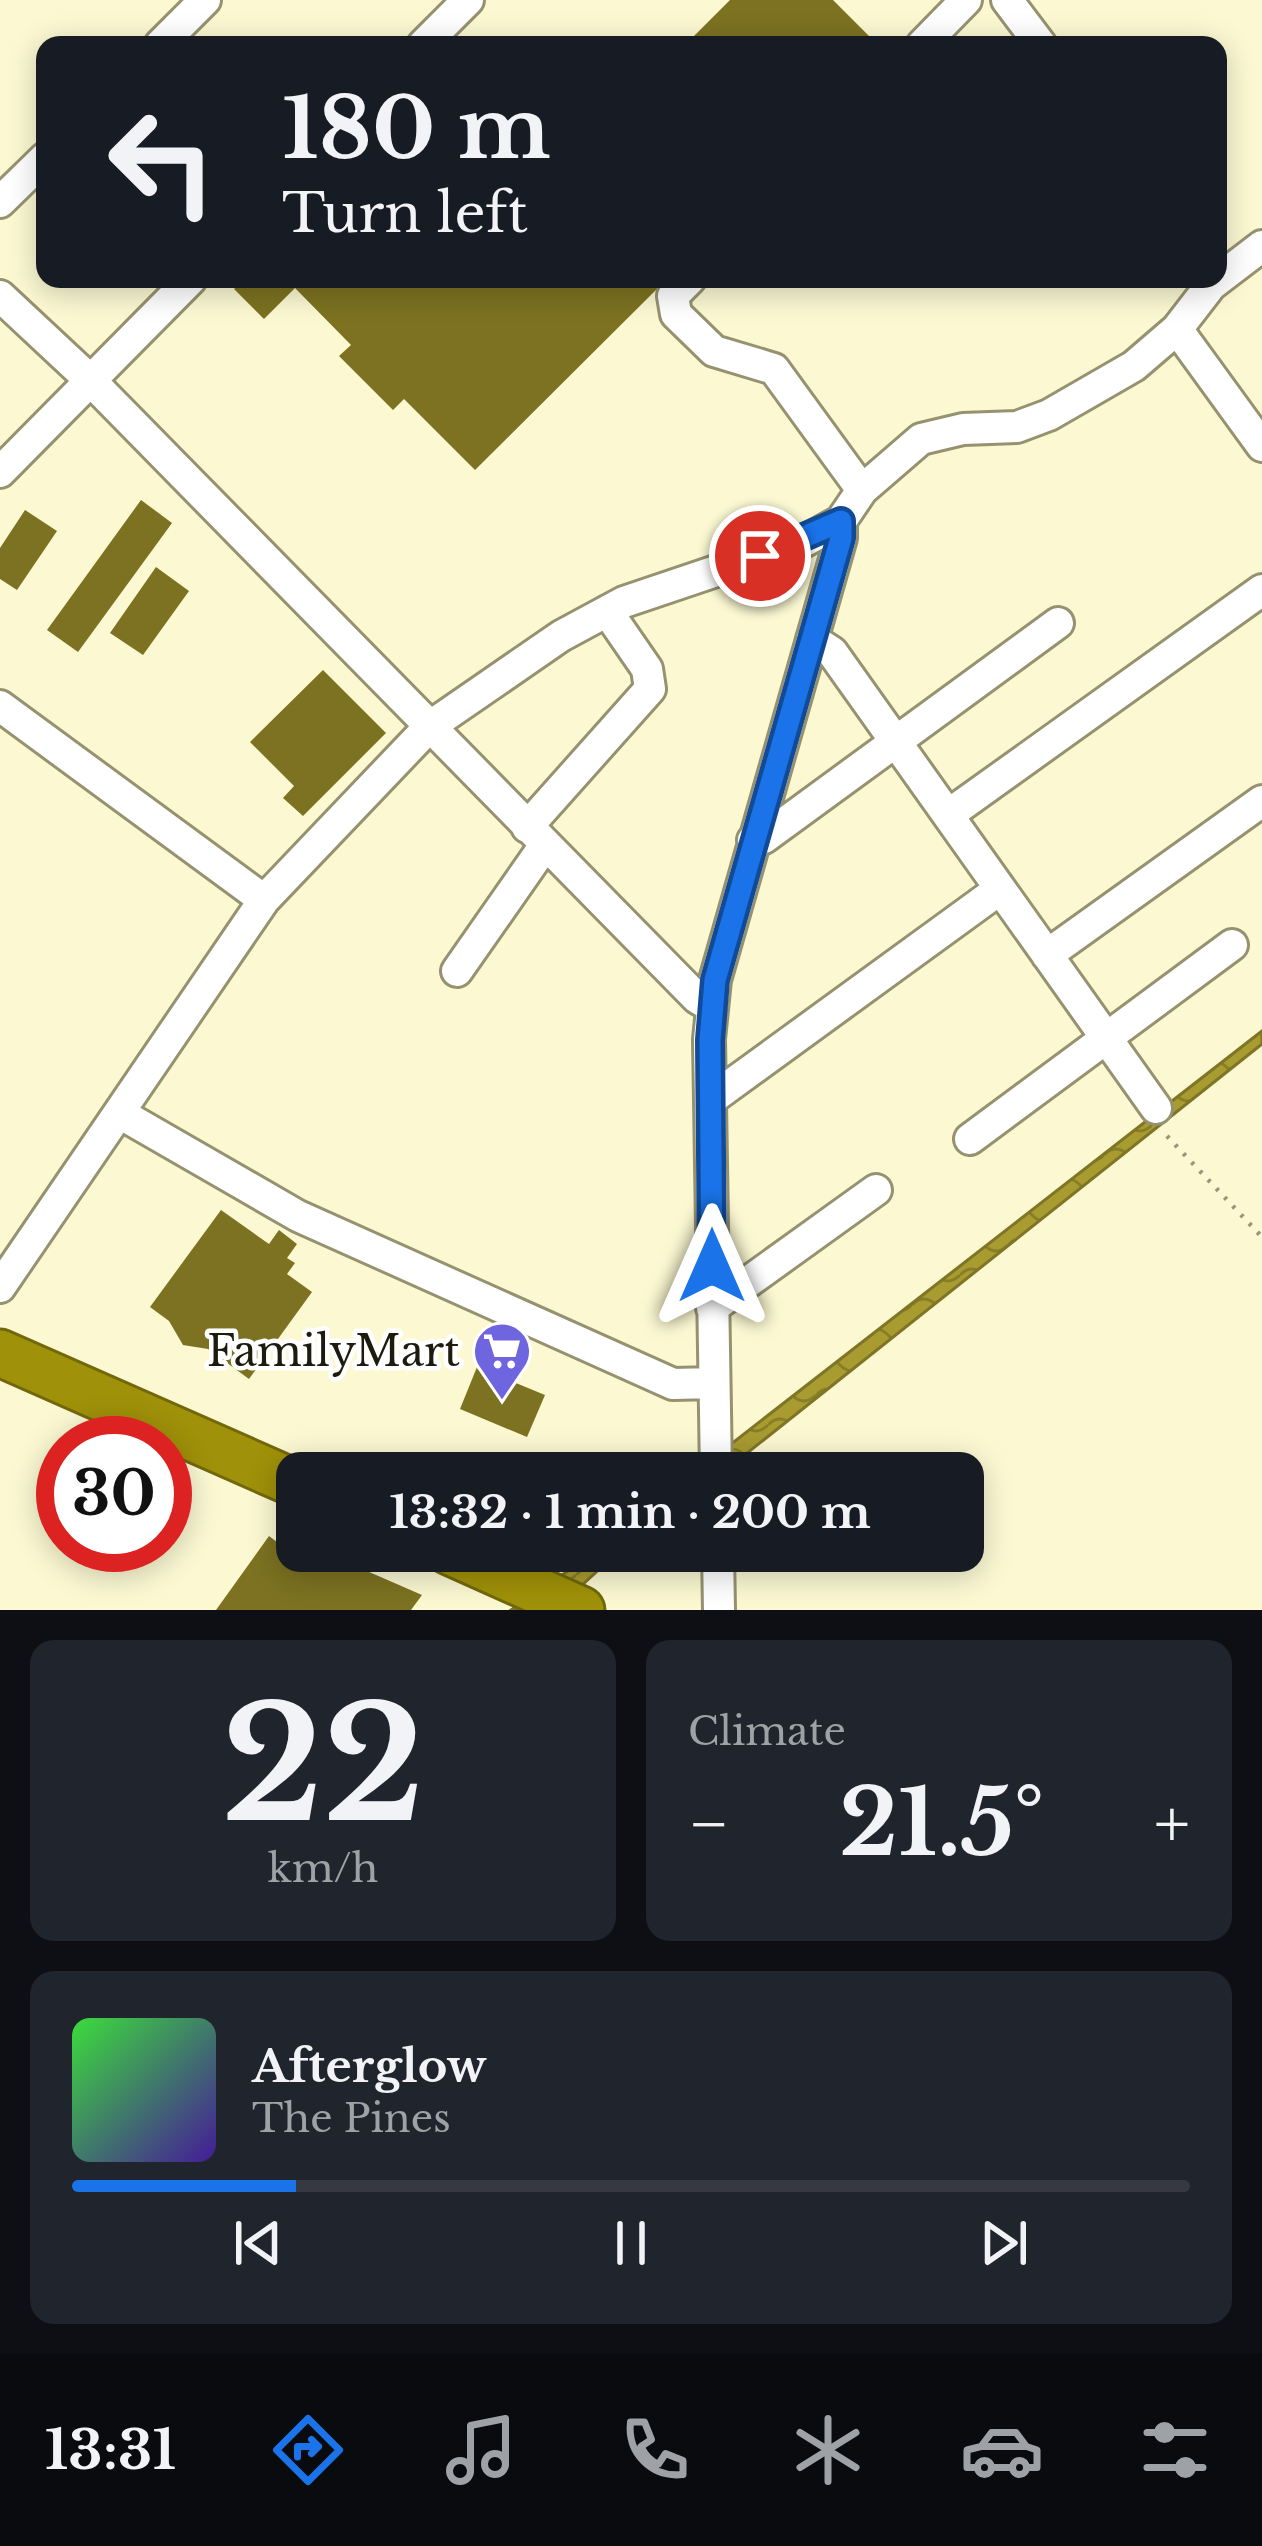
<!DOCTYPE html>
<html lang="en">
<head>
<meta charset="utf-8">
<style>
	body { margin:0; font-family:"Libre Baskerville",serif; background:#20242c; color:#f1f3f6; height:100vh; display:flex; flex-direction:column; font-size:45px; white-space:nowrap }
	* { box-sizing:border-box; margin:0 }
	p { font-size:39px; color:#9ea1a6 }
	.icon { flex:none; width:66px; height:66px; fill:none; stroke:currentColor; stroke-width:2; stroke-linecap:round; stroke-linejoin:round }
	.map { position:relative; height:1610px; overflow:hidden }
	.sheet { display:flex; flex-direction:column; gap:30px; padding:30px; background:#0d0f14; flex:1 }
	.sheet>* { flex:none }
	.top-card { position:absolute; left:36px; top:36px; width:1191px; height:252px; border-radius:24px; box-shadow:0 6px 30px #0003; background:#171b24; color:#f1f3f6; overflow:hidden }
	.speed { position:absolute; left:36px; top:1416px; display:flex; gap:24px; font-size:60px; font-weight:700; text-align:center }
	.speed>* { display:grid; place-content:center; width:156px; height:156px; border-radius:50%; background:#171b24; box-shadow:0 6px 30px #0003; line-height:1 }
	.speed .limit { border:18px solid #d22; background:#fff; color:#111 }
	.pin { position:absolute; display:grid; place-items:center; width:102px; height:102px; color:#fff; margin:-51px; border:6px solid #fff; border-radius:50%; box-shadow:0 3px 12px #0007 }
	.me { position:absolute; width:132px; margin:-66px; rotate:0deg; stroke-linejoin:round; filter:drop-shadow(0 0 9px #0008) }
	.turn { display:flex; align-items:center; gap:42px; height:252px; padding:0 48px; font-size:54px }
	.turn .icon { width:156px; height:156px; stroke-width:2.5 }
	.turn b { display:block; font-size:84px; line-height:102px }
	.big { font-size:90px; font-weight:700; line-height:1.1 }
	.sheet .widget { flex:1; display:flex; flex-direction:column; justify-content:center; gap:18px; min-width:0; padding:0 42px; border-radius:24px; background:#20242c }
	.sheet .dial { align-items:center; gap:0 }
	.dial b { font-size:156px; line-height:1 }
	.song { display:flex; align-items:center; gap:36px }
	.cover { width:144px; height:144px; border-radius:18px; background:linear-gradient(135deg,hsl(120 70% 55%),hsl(260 70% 35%)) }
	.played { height:12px; border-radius:6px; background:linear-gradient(90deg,#1a73e8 20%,#363941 20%) }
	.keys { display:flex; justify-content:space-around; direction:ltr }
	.heat { display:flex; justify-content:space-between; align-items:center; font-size:66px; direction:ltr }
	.sheet .tiles { flex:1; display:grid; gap:30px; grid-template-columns:1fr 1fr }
	.widget:last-child { grid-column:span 2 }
	.trip { position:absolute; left:276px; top:1452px; width:708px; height:120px; border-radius:24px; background:#171b24; box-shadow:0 6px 30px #0003; font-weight:700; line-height:120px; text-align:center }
	.tab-bar { display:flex; height:192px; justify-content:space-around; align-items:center; background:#090b0e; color:#9ea1a6 }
	.tab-bar .icon { width:84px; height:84px }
	.tab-bar .active { color:#1a73e8 }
	.tab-bar b { font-size:54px; color:#f1f3f6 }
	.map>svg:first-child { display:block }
	.water { fill:url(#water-waves); stroke:#7e7526; stroke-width:3 }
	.building { fill:#7c7221 }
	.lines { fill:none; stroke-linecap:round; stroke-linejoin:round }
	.minor-casing { stroke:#969270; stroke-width:36 }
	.highway-casing { stroke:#72680b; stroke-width:51 }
	.path { stroke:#979479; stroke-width:4.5; stroke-dasharray:3 9; stroke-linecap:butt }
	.minor { stroke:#fff; stroke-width:30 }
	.highway { stroke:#9f9109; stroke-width:45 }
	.route-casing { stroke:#114b97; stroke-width:30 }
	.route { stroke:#1a73e8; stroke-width:21 }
	.labels { text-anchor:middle; stroke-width:9; stroke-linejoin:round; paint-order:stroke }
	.poi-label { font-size:42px; fill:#1d1b0e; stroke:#fff; text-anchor:end }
</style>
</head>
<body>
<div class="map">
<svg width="1262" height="1610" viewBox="0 0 1262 1610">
	<defs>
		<pattern id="water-waves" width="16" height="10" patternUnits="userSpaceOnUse" patternTransform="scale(3)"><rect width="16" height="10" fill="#a89b30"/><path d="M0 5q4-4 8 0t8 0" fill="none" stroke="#887e27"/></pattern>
	</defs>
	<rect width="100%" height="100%" fill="#fbf8d2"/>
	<path class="water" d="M1262,1031V1044L722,1473L726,1448Z
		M597,1551H619L555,1610H511Z"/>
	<path class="building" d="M730,0H833L878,45H685Z
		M244,279H667L475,470L404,399L393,410L339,356L351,345L295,288L264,319L234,289Z
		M141,500L172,523L78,652L47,630Z
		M25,510L57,531L17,590L0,579V548Z
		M156,567L189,591L143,655L110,633Z
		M323,670L386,733L303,816L283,798L294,786L250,742Z
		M221,1210L269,1244L279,1230L297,1244L287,1258L295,1263L287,1274L312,1292L249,1379L208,1349L183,1345L169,1321L150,1307Z
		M477,1367L545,1395L527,1437L460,1409Z
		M269,1536L305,1563L314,1551H321L422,1595L411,1610H216Z"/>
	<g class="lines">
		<defs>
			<path id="minor" d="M1007,0L1041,45
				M160,45L205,0
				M423,45L468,0
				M922,45L966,0
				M0,202L45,158
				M690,279L673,296L676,314L714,351L774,369L862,490
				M0,296L90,380L697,998L712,1007
				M1177,329L1262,446
				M0,472L191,279
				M812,639L832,652L1156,1108
				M0,706L264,900
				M948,815L1262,590
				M527,827L650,689L647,669L607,611
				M753,840L764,838L1058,623
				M1047,955L1262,801
				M457,971L545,845
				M710,1100L1000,889
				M121,1114L298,1216L673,1384L714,1383
				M970,1139L1232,945
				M0,1287L264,900L429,727L561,636L624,602L805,541L841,521L862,490L921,439L963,429L1017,427L1049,415L1134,366L1177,329L1211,285L1262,246
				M712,1308L876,1190
				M716,1473L709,1039L715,980L841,538V521
				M718,1551L719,1610"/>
			<path id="highway" d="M0,1353L297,1484
				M449,1551L581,1610"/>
		</defs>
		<use href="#minor" class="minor-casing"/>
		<use href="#highway" class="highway-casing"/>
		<path class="path" d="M1167,1136L1262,1237"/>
		<use href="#minor" class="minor"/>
		<use href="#highway" class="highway"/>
	</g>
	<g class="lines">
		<defs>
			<path id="route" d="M712,1266L710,1040L715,980L841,538V521L760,556"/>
		</defs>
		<use href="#route" class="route-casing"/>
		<use href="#route" class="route"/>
	</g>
	<defs>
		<symbol id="supermarket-pin" viewBox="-11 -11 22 30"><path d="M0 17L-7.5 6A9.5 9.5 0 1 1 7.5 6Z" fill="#6e65df" stroke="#fff"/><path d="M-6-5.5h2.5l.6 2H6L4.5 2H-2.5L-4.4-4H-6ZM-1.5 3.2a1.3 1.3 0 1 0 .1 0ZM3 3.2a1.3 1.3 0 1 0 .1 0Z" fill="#fff"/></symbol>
	</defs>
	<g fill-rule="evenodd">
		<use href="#supermarket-pin" x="469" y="1318" width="66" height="90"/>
	</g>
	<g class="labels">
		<g class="poi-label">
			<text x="460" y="1366">FamilyMart</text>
		</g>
	</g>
</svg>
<div class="speed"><div class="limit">30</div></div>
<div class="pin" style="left:760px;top:556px;background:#d93025"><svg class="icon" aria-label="arrive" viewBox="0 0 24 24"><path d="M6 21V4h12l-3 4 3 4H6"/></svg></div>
<svg class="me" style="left:712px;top:1266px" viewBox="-20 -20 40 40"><path d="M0-17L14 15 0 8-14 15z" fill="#1a73e8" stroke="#fff" stroke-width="4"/></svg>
<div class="trip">13:32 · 1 min · 200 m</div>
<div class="top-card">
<div class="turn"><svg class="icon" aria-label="left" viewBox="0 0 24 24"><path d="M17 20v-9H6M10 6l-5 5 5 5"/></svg><div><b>180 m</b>Turn left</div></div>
</div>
</div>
<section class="sheet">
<div class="tiles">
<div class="widget dial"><b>22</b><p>km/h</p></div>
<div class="widget"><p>Climate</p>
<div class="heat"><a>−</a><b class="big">21.5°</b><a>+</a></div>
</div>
<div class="widget">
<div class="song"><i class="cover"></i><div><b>Afterglow</b><p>The Pines</p></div></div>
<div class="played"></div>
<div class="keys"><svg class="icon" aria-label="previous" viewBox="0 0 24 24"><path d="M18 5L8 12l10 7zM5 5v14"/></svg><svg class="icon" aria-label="pause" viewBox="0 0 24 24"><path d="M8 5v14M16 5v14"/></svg><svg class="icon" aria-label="next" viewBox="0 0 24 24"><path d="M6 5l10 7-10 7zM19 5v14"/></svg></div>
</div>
</div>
</section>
<nav class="tab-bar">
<b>13:31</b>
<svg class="icon active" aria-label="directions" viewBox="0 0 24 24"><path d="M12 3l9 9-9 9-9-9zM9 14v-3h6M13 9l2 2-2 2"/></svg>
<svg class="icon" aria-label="music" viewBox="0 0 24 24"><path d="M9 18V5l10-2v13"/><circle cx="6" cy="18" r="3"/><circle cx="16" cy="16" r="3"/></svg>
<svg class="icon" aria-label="phone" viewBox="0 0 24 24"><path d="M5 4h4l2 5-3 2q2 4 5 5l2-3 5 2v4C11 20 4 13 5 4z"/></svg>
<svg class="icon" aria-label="climate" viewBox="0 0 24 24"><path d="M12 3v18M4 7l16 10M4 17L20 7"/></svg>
<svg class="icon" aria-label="car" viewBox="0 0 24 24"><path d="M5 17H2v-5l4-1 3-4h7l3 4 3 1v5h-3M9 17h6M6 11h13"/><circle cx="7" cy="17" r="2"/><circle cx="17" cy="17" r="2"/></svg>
<svg class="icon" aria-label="filters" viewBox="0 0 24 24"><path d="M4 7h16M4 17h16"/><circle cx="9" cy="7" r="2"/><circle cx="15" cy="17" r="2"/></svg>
</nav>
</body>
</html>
